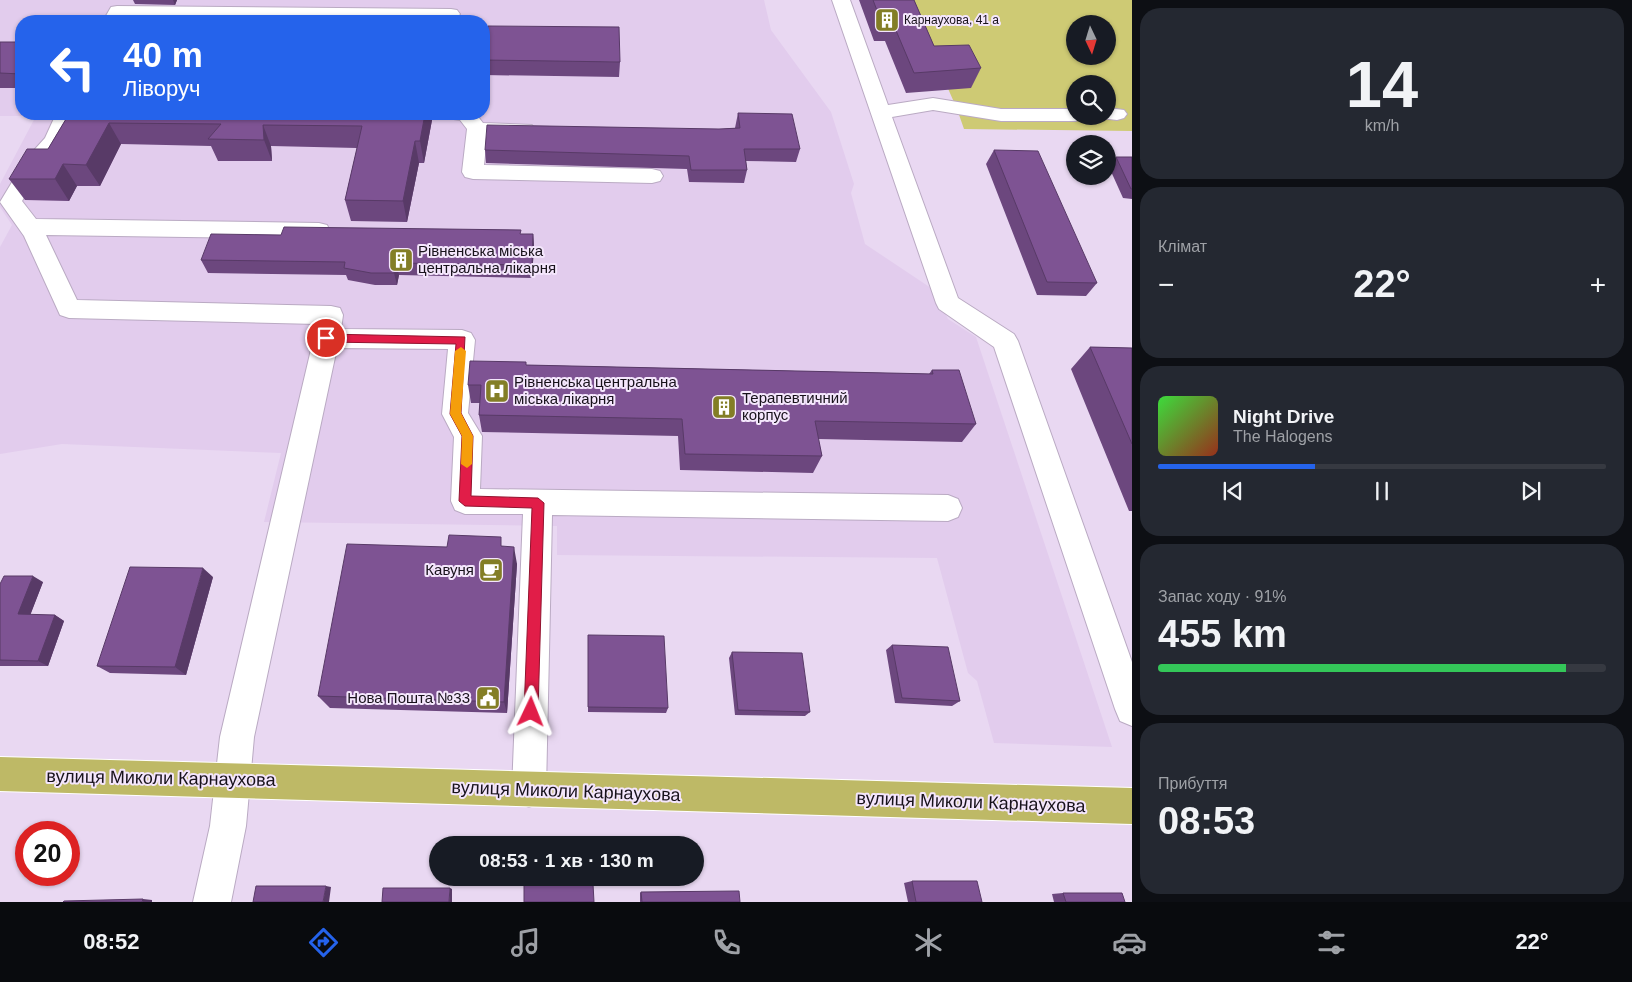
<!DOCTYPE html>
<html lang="uk">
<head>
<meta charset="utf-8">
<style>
	body { margin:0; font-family:Helvetica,sans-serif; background:#242831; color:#f1f3f6; height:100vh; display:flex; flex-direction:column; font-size:19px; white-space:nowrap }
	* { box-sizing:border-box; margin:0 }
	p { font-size:16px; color:#9ea1a6 }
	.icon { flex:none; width:28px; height:28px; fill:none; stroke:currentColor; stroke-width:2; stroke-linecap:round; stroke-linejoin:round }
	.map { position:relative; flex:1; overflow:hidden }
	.details { display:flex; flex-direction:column; gap:8px; padding:8px; background:#0d0f14; width:500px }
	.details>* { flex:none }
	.hud { position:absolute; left:15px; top:15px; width:475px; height:105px; border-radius:20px; box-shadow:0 1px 4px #0004; background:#2563eb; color:#fff; overflow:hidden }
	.needle { width:32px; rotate:176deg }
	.tools { position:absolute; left:1066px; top:15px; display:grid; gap:10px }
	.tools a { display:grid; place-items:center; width:50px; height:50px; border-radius:50%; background:#171b24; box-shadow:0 1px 4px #0004; font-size:25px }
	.speed { position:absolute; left:15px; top:821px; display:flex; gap:10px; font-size:25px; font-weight:700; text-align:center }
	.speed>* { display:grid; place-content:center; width:65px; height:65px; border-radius:50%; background:#171b24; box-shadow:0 1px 4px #0004; line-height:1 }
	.speed .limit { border:8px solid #d22; background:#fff; color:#111 }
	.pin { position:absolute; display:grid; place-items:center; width:42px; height:42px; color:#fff; margin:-21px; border:2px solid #fff; border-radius:50%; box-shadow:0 1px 5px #0007 }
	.me { position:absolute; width:55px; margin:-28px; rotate:2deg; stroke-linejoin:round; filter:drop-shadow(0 0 4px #0008) }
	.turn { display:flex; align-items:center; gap:18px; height:105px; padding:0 25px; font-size:22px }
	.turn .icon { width:65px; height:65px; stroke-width:2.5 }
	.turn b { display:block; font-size:35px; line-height:42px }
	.big { font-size:38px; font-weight:800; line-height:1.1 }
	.details .card { flex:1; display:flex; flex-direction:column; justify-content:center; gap:8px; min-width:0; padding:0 18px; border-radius:20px; background:#242831 }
	.details .dial { align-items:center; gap:0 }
	.dial b { font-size:65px; line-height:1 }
	.song { display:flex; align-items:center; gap:15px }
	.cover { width:60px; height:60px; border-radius:8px; background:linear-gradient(135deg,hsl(120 70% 55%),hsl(10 70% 35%)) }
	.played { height:5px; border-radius:2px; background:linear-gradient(90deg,#2563eb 35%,#363941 35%) }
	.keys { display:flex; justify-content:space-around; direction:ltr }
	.heat { display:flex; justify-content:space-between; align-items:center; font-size:28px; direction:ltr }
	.charge { height:8px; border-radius:4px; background:linear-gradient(90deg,#34c759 91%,#363941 0) }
	.trip { position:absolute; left:429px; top:836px; width:275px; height:50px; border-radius:25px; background:#171b24; box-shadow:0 1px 4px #0004; font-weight:800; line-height:50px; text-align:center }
	.tabs { display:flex; height:80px; justify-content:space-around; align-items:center; background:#090b0e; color:#9ea1a6 }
	.tabs .icon { width:35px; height:35px }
	.tabs .selected { color:#2563eb }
	.tabs b { font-size:22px; color:#f1f3f6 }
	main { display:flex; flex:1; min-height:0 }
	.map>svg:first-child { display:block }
	.built { fill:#e2cced; fill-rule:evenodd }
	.green { fill:#ceca74; fill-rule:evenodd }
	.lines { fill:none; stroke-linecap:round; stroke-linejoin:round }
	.minor-casing { stroke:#baaac3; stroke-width:2 }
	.major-casing { stroke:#fff; stroke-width:2 }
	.minor { fill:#fff; fill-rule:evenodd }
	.major { fill:#beb966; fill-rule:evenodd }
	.wall { fill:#6c477e }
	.shaded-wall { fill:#583a67 }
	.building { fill:#7e5393; stroke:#583a67 }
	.route { fill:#e11d48; stroke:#92132f }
	.slow { fill:#f59e0b }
	.labels { text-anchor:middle; stroke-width:4; stroke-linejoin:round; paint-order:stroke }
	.far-poi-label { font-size:12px; fill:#18121b; stroke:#f4e6fc; text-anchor:start }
	.poi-label { font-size:15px; fill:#18121b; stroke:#f4e6fc; text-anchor:start }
	.near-street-label { font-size:18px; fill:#18121b; stroke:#f4e6fc }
</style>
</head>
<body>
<main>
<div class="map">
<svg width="1132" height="902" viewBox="0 0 1132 902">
	<rect width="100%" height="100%" fill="#e9d8f2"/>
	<path class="built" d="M0,0H764L771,30L831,112L854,184L851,193L865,244L934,290L948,319L976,337L1112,747L994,743L977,681L968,673L937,558L557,555V526L264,522L281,453L62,444L0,454V247L12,225L0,207V184L36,116H0ZM21,21H484V114H21Z"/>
	<path class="green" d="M909,0H1132V131L964,129L957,109ZM1075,24H1108V56H1075ZM1075,84H1108V116H1075Z"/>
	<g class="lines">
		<defs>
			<path id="minor" d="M832,0H850L888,105L933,98L1001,109H1075V116H1084L1082,119L1075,121H1001L933,110L892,117L958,298L1014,334L1018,341L1132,662V726L1120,721L1115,709L994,347L939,309L936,303Z
				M117,6L451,9L457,10L460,14L457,18L451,19L123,16L121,21H103L111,7Z
				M1108,108L1124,110L1127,114L1124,118L1117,120L1101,118L1099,116H1108Z
				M56,114H76L64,141L41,168L22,201L36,219L319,223L327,225L330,231L327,237L319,239L46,235L77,300L331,306L340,308L343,315L341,329L462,330L471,333L475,340L468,413L482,436L480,489L948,495L958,499L962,508L958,517L948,521L552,515L546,790L541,802L529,807L517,802L512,790L523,514H465L455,510L451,501L454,437L442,414L448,349L337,348L254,737L246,826L231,902H193L210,826L220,737L317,324L69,318L60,315L24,236L0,202L26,159L45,138Z
				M444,114H476L483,123L532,125L535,130L532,135L487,136L484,165L652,169L660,171L663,176L660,181L652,183L473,179L465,177L462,172L467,129L460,120L447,118Z"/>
			<path id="major" d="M0,757L1132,788V824L0,791Z"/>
		</defs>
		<use href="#minor" class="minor-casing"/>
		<use href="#major" class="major-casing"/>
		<use href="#minor" class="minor"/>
		<use href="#major" class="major"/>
	</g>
	<path class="wall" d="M133,0H177L175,5L135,4Z
		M859,0H914L934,46L981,68L971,88L906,93L885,41H874Z
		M0,42H21V88H0Z
		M484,55L620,62L619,77L484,75Z
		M738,113L800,149L796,162L746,161L747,170L744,183L689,182L687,169L486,163L485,150L735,128Z
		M69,114H431L432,120L424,163H419L407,222L351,221L345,200L357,148L271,146L272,161H218L211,146L121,144L100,186H77L69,201L25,200L9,179L48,149Z
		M994,150L1097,283L1086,296L1037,295L986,164Z
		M1116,157H1132V199L1123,198L1109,167Z
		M533,234L534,246L532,278L399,275L397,285H375L348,280L346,275L208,273L201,260L281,235Z
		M1090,347L1132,348V511H1129L1071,369Z
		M526,365L929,374L932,370L976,424L962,442L818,439L822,456L813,473L680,470L678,436L482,432L479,415L480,403H471L468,385Z
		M503,546L517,564L507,713L330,708L318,696L447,547Z
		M213,577L186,675L110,673L97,666Z
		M43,582L30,615H55L64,621L48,666H0V584Z
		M588,635L668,708L666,713L588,712Z
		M892,645L960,701L952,706L895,703L886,650Z
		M732,652L810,712L805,716L735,715L729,658Z
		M912,881L982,902H908L904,883Z
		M641,892L740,902H640V893Z
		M1063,893L1125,902H1054L1052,894Z"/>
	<path class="shaded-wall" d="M173,0H177L175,5Z
		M425,114H431L432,120L424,163L420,141Z
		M109,123L121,144L100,186L86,165Z
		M263,125L271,146L272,161L264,140Z
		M415,141L419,163L407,222L403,201Z
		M63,164L77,186L69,201L55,179Z
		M533,234L534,246L532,278V265Z
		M396,263L399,275L397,285L394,273Z
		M514,547L517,564L507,713L504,702Z
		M203,568L213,577L186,675L175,667Z
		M33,576L43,582L28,621L18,614Z
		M55,615L64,621L48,666L38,661Z
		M326,886L331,887L329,902H323Z
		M450,888L452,889V902H449Z
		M143,899L152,900V902H142Z"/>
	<path class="building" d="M873,0H914L934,46L969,45L981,68L914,73L892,21H881Z
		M488,26L619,27L620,62L484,60Z
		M0,42H21V74L0,73Z
		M738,113L792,114L800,149H744L747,170H691L689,156L485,150L487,125L719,129L740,128Z
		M69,114H425L420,141H415L403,201L345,200L362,126L263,125L264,140L208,139L221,124L109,123L86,165L63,164L55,179H9L27,149H48Z
		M994,150L1038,151L1097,283L1047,282Z
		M1116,157H1132V189H1131Z
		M284,227L521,230L520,234H533L532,265L396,263L394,273H371L344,268L345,262L201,260L211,234L281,235Z
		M1090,347L1132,348V444Z
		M470,361L526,362V365L933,374L932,370H959L976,424L815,421L822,456L685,454L682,419L479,415L481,385H468Z
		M449,535L501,537V546L514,547L504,702L318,696L347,544L447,547Z
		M130,567L203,568L175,667L97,666Z
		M4,576H33L18,614L55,615L38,661L0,660V584Z
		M588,635L664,636L668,708L588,707Z
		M892,645L948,647L960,701L902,698Z
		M732,652L802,653L810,712L738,710Z
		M912,881H977L982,902H916Z
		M524,884H593L594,902H524Z
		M256,886H326L323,902H253Z
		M383,888H450L449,902H382Z
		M739,891L740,902H642L641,892Z
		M1063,893H1122L1125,902H1066Z
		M143,899L142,902H63L64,901Z"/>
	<path class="route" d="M326,334L465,337L461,413L473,436L471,496L538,498L544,503L538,712L536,716L531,718L526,716L524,712L532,508L465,506L459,501L462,436L450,414L456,344L326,342L321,338Z"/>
	<path class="slow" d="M461,347L466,351L461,413L473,436L472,464L467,468L461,464L462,436L450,414L455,351Z"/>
	<defs>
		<symbol id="building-square" viewBox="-11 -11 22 22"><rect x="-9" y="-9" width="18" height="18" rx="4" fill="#837e26" stroke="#f4e6fc"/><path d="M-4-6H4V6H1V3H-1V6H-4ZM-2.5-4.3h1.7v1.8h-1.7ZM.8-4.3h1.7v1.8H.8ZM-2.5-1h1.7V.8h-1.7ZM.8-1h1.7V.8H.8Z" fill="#fff"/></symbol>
		<symbol id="hospital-square" viewBox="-11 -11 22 22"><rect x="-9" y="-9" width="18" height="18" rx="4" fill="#837e26" stroke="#f4e6fc"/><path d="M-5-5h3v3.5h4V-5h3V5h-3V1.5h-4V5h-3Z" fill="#fff"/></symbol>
		<symbol id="cafe-square" viewBox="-11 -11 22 22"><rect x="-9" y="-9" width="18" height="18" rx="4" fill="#837e26" stroke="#f4e6fc"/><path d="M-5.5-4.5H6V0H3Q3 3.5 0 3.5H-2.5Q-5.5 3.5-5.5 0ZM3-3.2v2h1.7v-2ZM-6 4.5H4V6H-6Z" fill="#fff"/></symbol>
		<symbol id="civic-square" viewBox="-11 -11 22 22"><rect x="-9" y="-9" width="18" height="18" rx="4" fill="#837e26" stroke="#f4e6fc"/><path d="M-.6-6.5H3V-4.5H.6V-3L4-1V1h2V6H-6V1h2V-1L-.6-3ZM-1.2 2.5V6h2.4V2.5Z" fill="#fff"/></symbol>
	</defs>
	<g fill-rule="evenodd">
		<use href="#building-square" x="873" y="6" width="28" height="28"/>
		<use href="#building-square" x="387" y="246" width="28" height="28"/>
		<use href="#hospital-square" x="483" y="377" width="28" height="28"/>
		<use href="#building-square" x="710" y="393" width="28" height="28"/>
		<use href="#cafe-square" x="477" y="556" width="28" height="28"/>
		<use href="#civic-square" x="474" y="684" width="28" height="28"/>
	</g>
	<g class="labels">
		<g class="far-poi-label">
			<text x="904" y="24">Карнаухова, 41 а</text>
		</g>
		<g class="poi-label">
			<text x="418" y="256">Рівненська міська<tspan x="418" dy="17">центральна лікарня</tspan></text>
			<text x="514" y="387">Рівненська центральна<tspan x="514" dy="17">міська лікарня</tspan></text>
			<text x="742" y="403">Терапевтичний<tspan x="742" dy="17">корпус</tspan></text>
			<text x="474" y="575" text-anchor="end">Кавуня</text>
			<text x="470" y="703" text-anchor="end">Нова Пошта №33</text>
		</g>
		<g class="near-street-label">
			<text transform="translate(161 778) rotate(1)" y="6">вулиця Миколи Карнаухова</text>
			<text transform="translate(566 791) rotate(2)" y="6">вулиця Миколи Карнаухова</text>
			<text transform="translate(971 802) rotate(2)" y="6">вулиця Миколи Карнаухова</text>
		</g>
	</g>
</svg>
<div class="tools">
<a><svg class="needle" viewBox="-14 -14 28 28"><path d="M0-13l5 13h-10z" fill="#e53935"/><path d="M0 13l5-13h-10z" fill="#9ea1a6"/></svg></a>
<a><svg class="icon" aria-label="search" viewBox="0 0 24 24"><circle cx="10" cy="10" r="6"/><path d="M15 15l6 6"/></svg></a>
<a><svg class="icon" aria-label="layers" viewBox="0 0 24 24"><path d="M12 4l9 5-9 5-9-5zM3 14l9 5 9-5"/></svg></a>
</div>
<div class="speed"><div class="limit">20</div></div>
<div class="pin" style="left:326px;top:338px;background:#d93025"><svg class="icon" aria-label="arrive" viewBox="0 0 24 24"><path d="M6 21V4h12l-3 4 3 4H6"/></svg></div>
<svg class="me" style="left:531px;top:712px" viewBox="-20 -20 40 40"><path d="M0-17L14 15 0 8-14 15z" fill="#e11d48" stroke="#fff" stroke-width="4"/></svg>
<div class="trip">08:53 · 1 хв · 130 m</div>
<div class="hud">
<div class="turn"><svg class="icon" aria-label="left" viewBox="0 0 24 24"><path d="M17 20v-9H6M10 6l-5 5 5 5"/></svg><div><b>40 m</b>Ліворуч</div></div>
</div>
</div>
<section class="details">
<div class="card dial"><b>14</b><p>km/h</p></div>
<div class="card"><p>Клімат</p>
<div class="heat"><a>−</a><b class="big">22°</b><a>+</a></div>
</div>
<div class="card">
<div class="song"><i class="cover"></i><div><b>Night Drive</b><p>The Halogens</p></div></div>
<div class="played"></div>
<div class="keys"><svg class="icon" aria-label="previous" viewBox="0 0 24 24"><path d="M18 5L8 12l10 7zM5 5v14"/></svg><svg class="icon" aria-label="pause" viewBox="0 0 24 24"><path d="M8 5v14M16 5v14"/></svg><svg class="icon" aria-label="next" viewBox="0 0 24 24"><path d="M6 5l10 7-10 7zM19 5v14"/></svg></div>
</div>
<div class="card"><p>Запас ходу · 91%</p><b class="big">455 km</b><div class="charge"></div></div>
<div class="card"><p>Прибуття</p><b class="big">08:53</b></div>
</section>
</main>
<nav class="tabs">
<b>08:52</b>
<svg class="icon selected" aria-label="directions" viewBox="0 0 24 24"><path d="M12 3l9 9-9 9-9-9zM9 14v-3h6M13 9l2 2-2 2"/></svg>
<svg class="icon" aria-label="music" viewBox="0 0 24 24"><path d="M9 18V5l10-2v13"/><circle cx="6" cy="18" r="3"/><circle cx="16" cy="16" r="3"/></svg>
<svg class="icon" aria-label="phone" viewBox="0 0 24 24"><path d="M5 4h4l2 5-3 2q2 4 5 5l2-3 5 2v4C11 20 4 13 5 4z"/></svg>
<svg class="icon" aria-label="climate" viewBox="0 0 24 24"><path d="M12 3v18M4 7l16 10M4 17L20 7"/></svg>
<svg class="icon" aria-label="car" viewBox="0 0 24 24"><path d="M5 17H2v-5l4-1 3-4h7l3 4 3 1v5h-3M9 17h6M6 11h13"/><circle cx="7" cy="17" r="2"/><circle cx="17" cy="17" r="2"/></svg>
<svg class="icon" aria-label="filters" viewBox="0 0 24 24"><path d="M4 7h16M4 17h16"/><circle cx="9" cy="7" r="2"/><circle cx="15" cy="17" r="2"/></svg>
<b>22°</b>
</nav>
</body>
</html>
